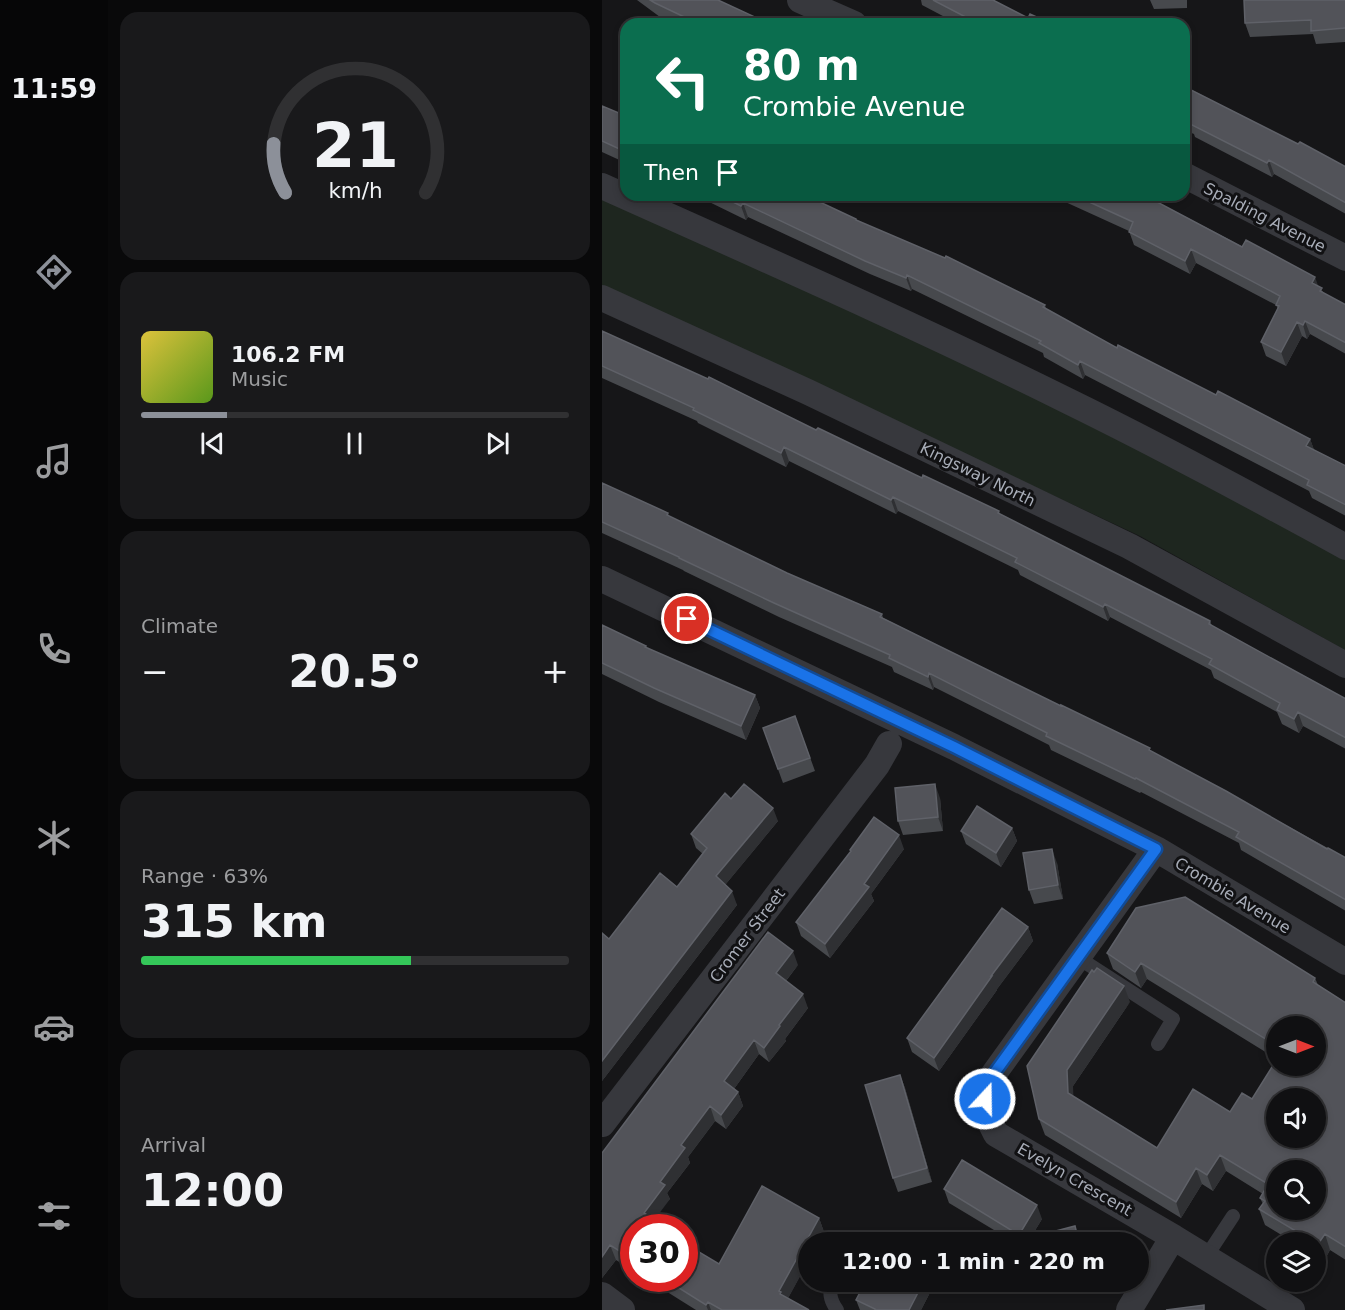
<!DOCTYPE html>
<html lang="en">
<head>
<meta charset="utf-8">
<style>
	body { margin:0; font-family:"DejaVu Sans",sans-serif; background:#19191b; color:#f1f3f6; height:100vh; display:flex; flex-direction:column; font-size:22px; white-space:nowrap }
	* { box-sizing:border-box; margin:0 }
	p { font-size:20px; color:#9c9d9f }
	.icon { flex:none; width:33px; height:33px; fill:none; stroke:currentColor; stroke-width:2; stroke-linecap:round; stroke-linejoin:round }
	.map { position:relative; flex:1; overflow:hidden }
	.drawer { display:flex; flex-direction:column; gap:12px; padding:12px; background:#09090a; width:494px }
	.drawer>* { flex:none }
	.hud { position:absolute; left:18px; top:18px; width:570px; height:183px; border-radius:18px; box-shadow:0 3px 9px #0003,0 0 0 2px #303032; background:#0b6e4f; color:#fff; overflow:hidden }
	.needle { width:39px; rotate:90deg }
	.controls { position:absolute; left:664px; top:1016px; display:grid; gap:12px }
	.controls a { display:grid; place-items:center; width:60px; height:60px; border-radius:50%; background:#101012; box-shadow:0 3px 9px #0003,0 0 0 2px #303032; font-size:30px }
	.speed { position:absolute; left:18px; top:1214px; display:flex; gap:12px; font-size:30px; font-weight:700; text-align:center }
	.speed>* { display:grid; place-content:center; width:78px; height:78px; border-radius:50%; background:#101012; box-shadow:0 3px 9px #0003,0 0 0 2px #303032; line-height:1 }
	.speed .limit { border:9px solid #d22; background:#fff; color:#111 }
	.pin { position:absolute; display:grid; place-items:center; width:51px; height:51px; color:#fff; margin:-26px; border:3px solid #fff; border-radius:50%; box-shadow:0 2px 6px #0007 }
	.me { position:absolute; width:66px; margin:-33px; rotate:21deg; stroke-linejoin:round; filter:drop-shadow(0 0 4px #0008) }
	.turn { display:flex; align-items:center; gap:21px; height:126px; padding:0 24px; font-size:27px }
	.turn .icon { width:78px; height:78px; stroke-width:2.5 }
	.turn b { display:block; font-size:42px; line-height:51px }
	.then { display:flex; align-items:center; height:57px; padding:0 24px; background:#0003; gap:12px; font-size:22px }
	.big { font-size:45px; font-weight:800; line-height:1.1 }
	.drawer .tile { flex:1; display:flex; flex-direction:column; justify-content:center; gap:9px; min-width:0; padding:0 21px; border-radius:18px; background:#19191b }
	.drawer .dial { align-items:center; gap:0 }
	.dial svg { height:156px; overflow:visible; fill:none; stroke:#303032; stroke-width:7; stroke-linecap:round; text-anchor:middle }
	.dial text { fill:#f1f3f6; stroke:none }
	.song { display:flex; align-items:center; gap:18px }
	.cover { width:72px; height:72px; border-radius:9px; background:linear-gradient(135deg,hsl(50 70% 55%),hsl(90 70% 35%)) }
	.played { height:6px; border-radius:3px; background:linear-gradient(90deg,#8c9099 20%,#303032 20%) }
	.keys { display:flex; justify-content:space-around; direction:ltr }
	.heat { display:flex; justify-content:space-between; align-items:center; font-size:33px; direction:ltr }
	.charge { height:9px; border-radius:4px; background:linear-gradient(90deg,#34c759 63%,#303032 0) }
	.trip { position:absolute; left:196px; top:1232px; width:351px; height:60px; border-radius:30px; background:#101012; box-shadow:0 3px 9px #0003,0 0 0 2px #303032; font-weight:800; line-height:60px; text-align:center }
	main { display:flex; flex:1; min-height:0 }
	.menu { display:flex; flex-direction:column; width:108px; justify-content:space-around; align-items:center; background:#060607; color:#9c9d9f }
	.menu .icon { width:42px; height:42px }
	.menu .current { color:#8c9099 }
	.menu b { font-size:27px; color:#f1f3f6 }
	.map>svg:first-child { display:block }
	.green { fill:#1e261f }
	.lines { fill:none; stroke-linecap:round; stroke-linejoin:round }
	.service { stroke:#37383d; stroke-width:14 }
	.minor { stroke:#37383d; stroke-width:26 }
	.wall { fill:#47494d }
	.shaded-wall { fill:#2f3033 }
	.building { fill:#525359; stroke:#5f6168; stroke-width:1.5; fill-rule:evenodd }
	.route-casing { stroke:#114b97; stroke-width:15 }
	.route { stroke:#1a73e8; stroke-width:10 }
	.labels { text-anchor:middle; stroke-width:6; stroke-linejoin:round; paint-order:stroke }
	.street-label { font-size:16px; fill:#a8adb8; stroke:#111113 }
</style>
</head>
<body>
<main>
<nav class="menu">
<b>11:59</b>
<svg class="icon current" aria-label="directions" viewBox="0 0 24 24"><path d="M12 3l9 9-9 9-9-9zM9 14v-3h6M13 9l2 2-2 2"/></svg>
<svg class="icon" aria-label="music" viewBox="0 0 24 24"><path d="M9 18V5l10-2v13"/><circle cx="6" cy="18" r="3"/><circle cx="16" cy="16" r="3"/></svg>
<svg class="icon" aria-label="phone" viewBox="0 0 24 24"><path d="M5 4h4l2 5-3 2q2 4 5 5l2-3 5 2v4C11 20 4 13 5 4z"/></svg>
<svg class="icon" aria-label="climate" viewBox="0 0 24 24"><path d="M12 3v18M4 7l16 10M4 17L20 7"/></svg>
<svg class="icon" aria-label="car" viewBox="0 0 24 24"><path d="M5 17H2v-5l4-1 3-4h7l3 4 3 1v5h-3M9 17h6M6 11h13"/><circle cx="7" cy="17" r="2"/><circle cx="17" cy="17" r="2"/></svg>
<svg class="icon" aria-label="filters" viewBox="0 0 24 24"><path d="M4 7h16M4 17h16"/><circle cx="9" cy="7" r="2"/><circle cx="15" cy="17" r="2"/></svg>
</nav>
<section class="drawer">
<div class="tile dial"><svg viewBox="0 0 100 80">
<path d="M14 69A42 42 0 1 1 86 69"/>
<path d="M14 69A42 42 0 0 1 8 44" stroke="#8c9099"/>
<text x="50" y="56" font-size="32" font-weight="700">21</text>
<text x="50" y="72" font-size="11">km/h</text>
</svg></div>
<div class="tile">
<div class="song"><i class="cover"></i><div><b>106.2 FM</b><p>Music</p></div></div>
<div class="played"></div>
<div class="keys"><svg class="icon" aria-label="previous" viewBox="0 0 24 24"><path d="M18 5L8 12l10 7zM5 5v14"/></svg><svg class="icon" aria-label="pause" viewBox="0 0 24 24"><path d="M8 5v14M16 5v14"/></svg><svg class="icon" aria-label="next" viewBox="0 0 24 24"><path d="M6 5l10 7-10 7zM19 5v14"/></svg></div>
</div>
<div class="tile"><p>Climate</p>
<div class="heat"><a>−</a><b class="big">20.5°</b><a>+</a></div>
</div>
<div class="tile"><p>Range · 63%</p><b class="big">315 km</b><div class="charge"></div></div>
<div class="tile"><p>Arrival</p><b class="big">12:00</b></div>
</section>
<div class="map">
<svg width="744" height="1310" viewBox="0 0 744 1310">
	<rect width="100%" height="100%" fill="#161618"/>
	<path class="green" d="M0,196L459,407L743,557V650L538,536L0,285Z"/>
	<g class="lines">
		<path class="service" d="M475,957L571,1019L556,1044
			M604,1257L631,1216
			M232,1281C226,1292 228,1300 235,1310"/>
		<path class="minor" d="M198,0L252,24
			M582,175L744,258
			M0,186C156,256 313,325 466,401C560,447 652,497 744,547
			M0,298L206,392L527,546L744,665
			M0,579L352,747L554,849L744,962
			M554,849L383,1086V1112L394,1134L571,1237L690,1310
			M0,1124L275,765L287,744
			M0,1295L20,1310
			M527,1310L571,1237"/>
	</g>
	<path class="wall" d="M35,0H116L168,24H73L58,17Z
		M319,0H391L426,18L450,24H356L320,5Z
		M548,0H585V8L552,9Z
		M744,0V42L714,44L711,34L648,37L643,23Z
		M582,83L585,84L586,88L696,144L744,167V214L672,174L670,177L593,137L592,134L582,130Z
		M0,106L24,116V163L0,152Z
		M93,195H203L254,219L255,221L443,305L444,309L515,348L708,439L712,450L744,466V516L710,498L707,491L483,375L481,379L442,357L441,353L310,289L309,291L268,274L146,217L144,220Z
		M448,195H542L716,286L722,293L744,305V354L708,334L705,339L700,336L684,366L664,356L659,342L676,309L674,305L594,263L588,274L532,245L527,231Z
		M0,331L214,430L320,478L397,511L398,514L608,621L610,626L744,699V749L701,726L697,733L680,724L675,712L612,678L609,670L508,617L506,621L418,575L416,570L296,511L294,514L187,461L184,467L96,423L95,421L0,378Z
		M0,483L66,513L67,516L185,573L280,614L281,618L549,751L744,858V911L639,850L637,843L539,792L538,793L449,750L447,745L332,687L331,690L292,672L290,667L177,617L82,571L81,570L0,533Z
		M0,625L44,646V648L153,695L158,708L144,740L57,702L0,674Z
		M193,716L213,771L181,783L161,728Z
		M338,798L341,831L301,835L296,821Z
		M129,799L176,821L123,885L135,905L0,1081V933L7,939L75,887L101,854L94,848L89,834Z
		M410,828L415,841L399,867L364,844L359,831Z
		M302,849L269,894L272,901L228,958L199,936L194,922L249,852L248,850Z
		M455,863L461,899L432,904L427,890Z
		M426,927L431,941L395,989V990L337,1071L310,1052L305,1038Z
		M505,953L713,978L716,985L744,1003V1260L728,1250L722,1261L714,1256V1242H691L663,1225L657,1209L661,1204L658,1198L661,1194L624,1171L611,1191L600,1184L579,1218L443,1135L437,1119L528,1002L471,1086V1096L555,1148L628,1112L714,1065L675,1026V1059L545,979L539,988L511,969Z
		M196,965L184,981L206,1008L183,1039L184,1041L167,1062L157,1054L132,1089L136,1092L141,1106L124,1129L113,1121L86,1157L88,1163L65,1193L68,1199L32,1227V1271L14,1260L0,1278V1153Z
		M298,1075L303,1088L330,1182L296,1192L291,1178Z
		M342,1189L440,1219L426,1242H412L347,1203Z
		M217,1218L222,1232L186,1298L207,1310H94L43,1278H82L117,1264Z
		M334,1281L319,1310H258L254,1300Z
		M455,1281H488L489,1282L458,1290Z"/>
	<path class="shaded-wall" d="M667,160L672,174L670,177L665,163Z
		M141,203L146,217L144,220L139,206Z
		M589,249L594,263L588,274L583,261Z
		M305,275L310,289L309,291L304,278Z
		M713,277L718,291L710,283Z
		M703,321L708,334L705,339L701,325Z
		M695,322L700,336L684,366L679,352Z
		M478,361L483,375L481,379L476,365Z
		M708,439L713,452L704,446Z
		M182,447L187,461L184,467L179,453Z
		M291,497L296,511L294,514L289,500Z
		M503,604L508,617L506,621L501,607Z
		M327,673L332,687L331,690L326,677Z
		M153,695L158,708L144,740L139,726Z
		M696,712L701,726L697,733L692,719Z
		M333,784L338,798L341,831L336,817Z
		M171,808L176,821L119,890L114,876Z
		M410,828L415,841L399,867L394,853Z
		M297,835L302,849L269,894L272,901L228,958L223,944L262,884Z
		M450,849L455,863L461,899L456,885Z
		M130,891L135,905L0,1081V1061Z
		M426,927L431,941L395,989V990L337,1071L332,1058L389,976Z
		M191,951L196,965L179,987L174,973Z
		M539,963L545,979L539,988L533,972Z
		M522,986L528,1002L471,1086L472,1109L466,1093L465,1070Z
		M201,994L206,1008L183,1039L184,1041L167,1062L162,1048L177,1025Z
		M152,1040L157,1054L127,1096L122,1081Z
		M298,1075L303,1088L330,1182L325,1168Z
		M136,1092L141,1106L124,1129L119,1115Z
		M108,1106L113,1121L86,1157L88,1163L65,1193L68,1199L47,1227L42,1213L79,1145Z
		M618,1155L624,1171L611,1191L605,1175Z
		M594,1168L600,1184L579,1218L574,1202Z
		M435,1205L440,1219L426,1242H420L417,1235Z
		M217,1218L222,1232L217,1242H207V1260L183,1304L177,1291Z
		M723,1234L728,1250L722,1261L716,1244Z
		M8,1245L14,1260L0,1278V1257Z
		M322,1281H334L319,1310H307Z
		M106,1302L109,1310H106L104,1305Z"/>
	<path class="building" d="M48,0H116L168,24H97L53,3Z
		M331,0H391L426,18L428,14L450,24H377Z
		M642,0H744V28L709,31V20L643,23Z
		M582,83L585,84L583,87L696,144L698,142L744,167V203L667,160L665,163L588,124L589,122L582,118Z
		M0,106L24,116V152L0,141Z
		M117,195H203L254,219V220L343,258L344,256L443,305L441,307L515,348L516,345L614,395L616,391L708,439L704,446L744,466V505L705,485L707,480L478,361L476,365L437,343L439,341L305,275L304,278L263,261L141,203L139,206Z
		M472,195H542L640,247L644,240L713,277L710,283L720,288L718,291L744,305V343L703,321L701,325L695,322L679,352L659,342L677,306L674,305L678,296L589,249L583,261L527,232L531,222Z
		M0,331L106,379L107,377L214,430L216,428L320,478L321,475L397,511L396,513L608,621L607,624L744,699V738L696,712L692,719L675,710L678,703L607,664L610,659L503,604L501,607L413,562L415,558L291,497L289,500L182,447L179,453L91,410L92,408L0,366Z
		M0,483L66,513L65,515L185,573L280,614L278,617L459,706V705L548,748L547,750L624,791L725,849L726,848L744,858V900L634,837L637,832L534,778L533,779L444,736L445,733L327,673L326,677L287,658L288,655L172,603L77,558V557L0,522Z
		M0,625L44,646L43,647L153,695L139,726L52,688L0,663Z
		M193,716L208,758L176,769L161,728Z
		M142,784L171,808L114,876L130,891L0,1061V933L7,939L58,873L75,887L105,848L89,834L123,793L129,799Z
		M333,784L336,817L296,821L293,788Z
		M375,806L410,828L394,853L359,831Z
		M272,817L297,835L262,884L267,887L223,944L194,922L249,851L248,850Z
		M450,849L456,885L427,890L421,853Z
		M583,897L713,978L711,982L744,1003V1247L723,1234L716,1244L714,1243V1242H712L657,1209L663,1201L658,1198L666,1184L618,1155L605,1175L594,1168L574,1202L437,1119L425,1066L490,970L492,972L495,968L522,986L465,1070L466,1093L555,1148L591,1089L628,1112L640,1093L650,1099L675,1059V1065H714V1026H675V1046L539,963L533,972L505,953L534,908ZM675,1098H714V1137H675ZM675,1170H714V1209H675Z
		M400,908L426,927L389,976H390L332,1058L305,1038Z
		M166,932L191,951L174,973L201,994L177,1025L178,1026L162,1048L152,1040L122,1081L136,1092L119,1115L108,1106L79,1145L83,1148L58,1182L63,1185L42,1213L64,1227H32V1260L8,1245L0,1257V1153Z
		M298,1075L325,1168L291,1178L263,1085Z
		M360,1160L435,1205L417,1235L342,1189Z
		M160,1186L217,1218L177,1291L179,1292L178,1294L207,1310H120L106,1302L104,1305L61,1278H82V1243L117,1264Z
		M473,1226L477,1242H444L442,1234Z
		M264,1281H322L307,1310H273V1309L254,1300Z
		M602,1305V1310H564Z"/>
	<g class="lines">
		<defs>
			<path id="route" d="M85,619L352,747L554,849L383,1086V1099"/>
		</defs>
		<use href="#route" class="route-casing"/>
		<use href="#route" class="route"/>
	</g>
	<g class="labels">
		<g class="street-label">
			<text transform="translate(663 217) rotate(27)" y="6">Spalding Avenue</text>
			<text transform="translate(376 474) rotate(26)" y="6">Kingsway North</text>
			<text transform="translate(631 895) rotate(31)" y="6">Crombie Avenue</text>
			<text transform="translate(145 935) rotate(-53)" y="6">Cromer Street</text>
			<text transform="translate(473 1179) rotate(30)" y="6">Evelyn Crescent</text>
		</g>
	</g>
</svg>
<div class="controls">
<a><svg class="needle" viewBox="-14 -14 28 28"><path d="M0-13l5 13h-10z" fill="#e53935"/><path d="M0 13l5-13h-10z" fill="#9c9d9f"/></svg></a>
<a><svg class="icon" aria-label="sound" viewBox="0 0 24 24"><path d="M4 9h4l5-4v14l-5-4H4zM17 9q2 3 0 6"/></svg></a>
<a><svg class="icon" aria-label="search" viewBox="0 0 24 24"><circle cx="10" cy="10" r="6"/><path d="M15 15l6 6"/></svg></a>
<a><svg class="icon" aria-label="layers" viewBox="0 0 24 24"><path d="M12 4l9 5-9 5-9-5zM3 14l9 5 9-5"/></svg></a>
</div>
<div class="speed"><div class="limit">30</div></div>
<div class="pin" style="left:85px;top:619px;background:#d93025"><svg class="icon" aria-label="arrive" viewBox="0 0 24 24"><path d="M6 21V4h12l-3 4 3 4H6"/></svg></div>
<svg class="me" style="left:383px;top:1099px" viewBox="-20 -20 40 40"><circle r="17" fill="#1a73e8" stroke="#fff" stroke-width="3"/><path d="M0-11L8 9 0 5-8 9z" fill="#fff"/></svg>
<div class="trip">12:00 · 1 min · 220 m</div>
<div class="hud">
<div class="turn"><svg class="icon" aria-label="left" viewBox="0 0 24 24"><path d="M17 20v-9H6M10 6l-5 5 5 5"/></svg><div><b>80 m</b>Crombie Avenue</div></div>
<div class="then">Then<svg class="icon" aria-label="arrive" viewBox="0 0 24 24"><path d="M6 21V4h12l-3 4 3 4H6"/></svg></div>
</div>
</div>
</main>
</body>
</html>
